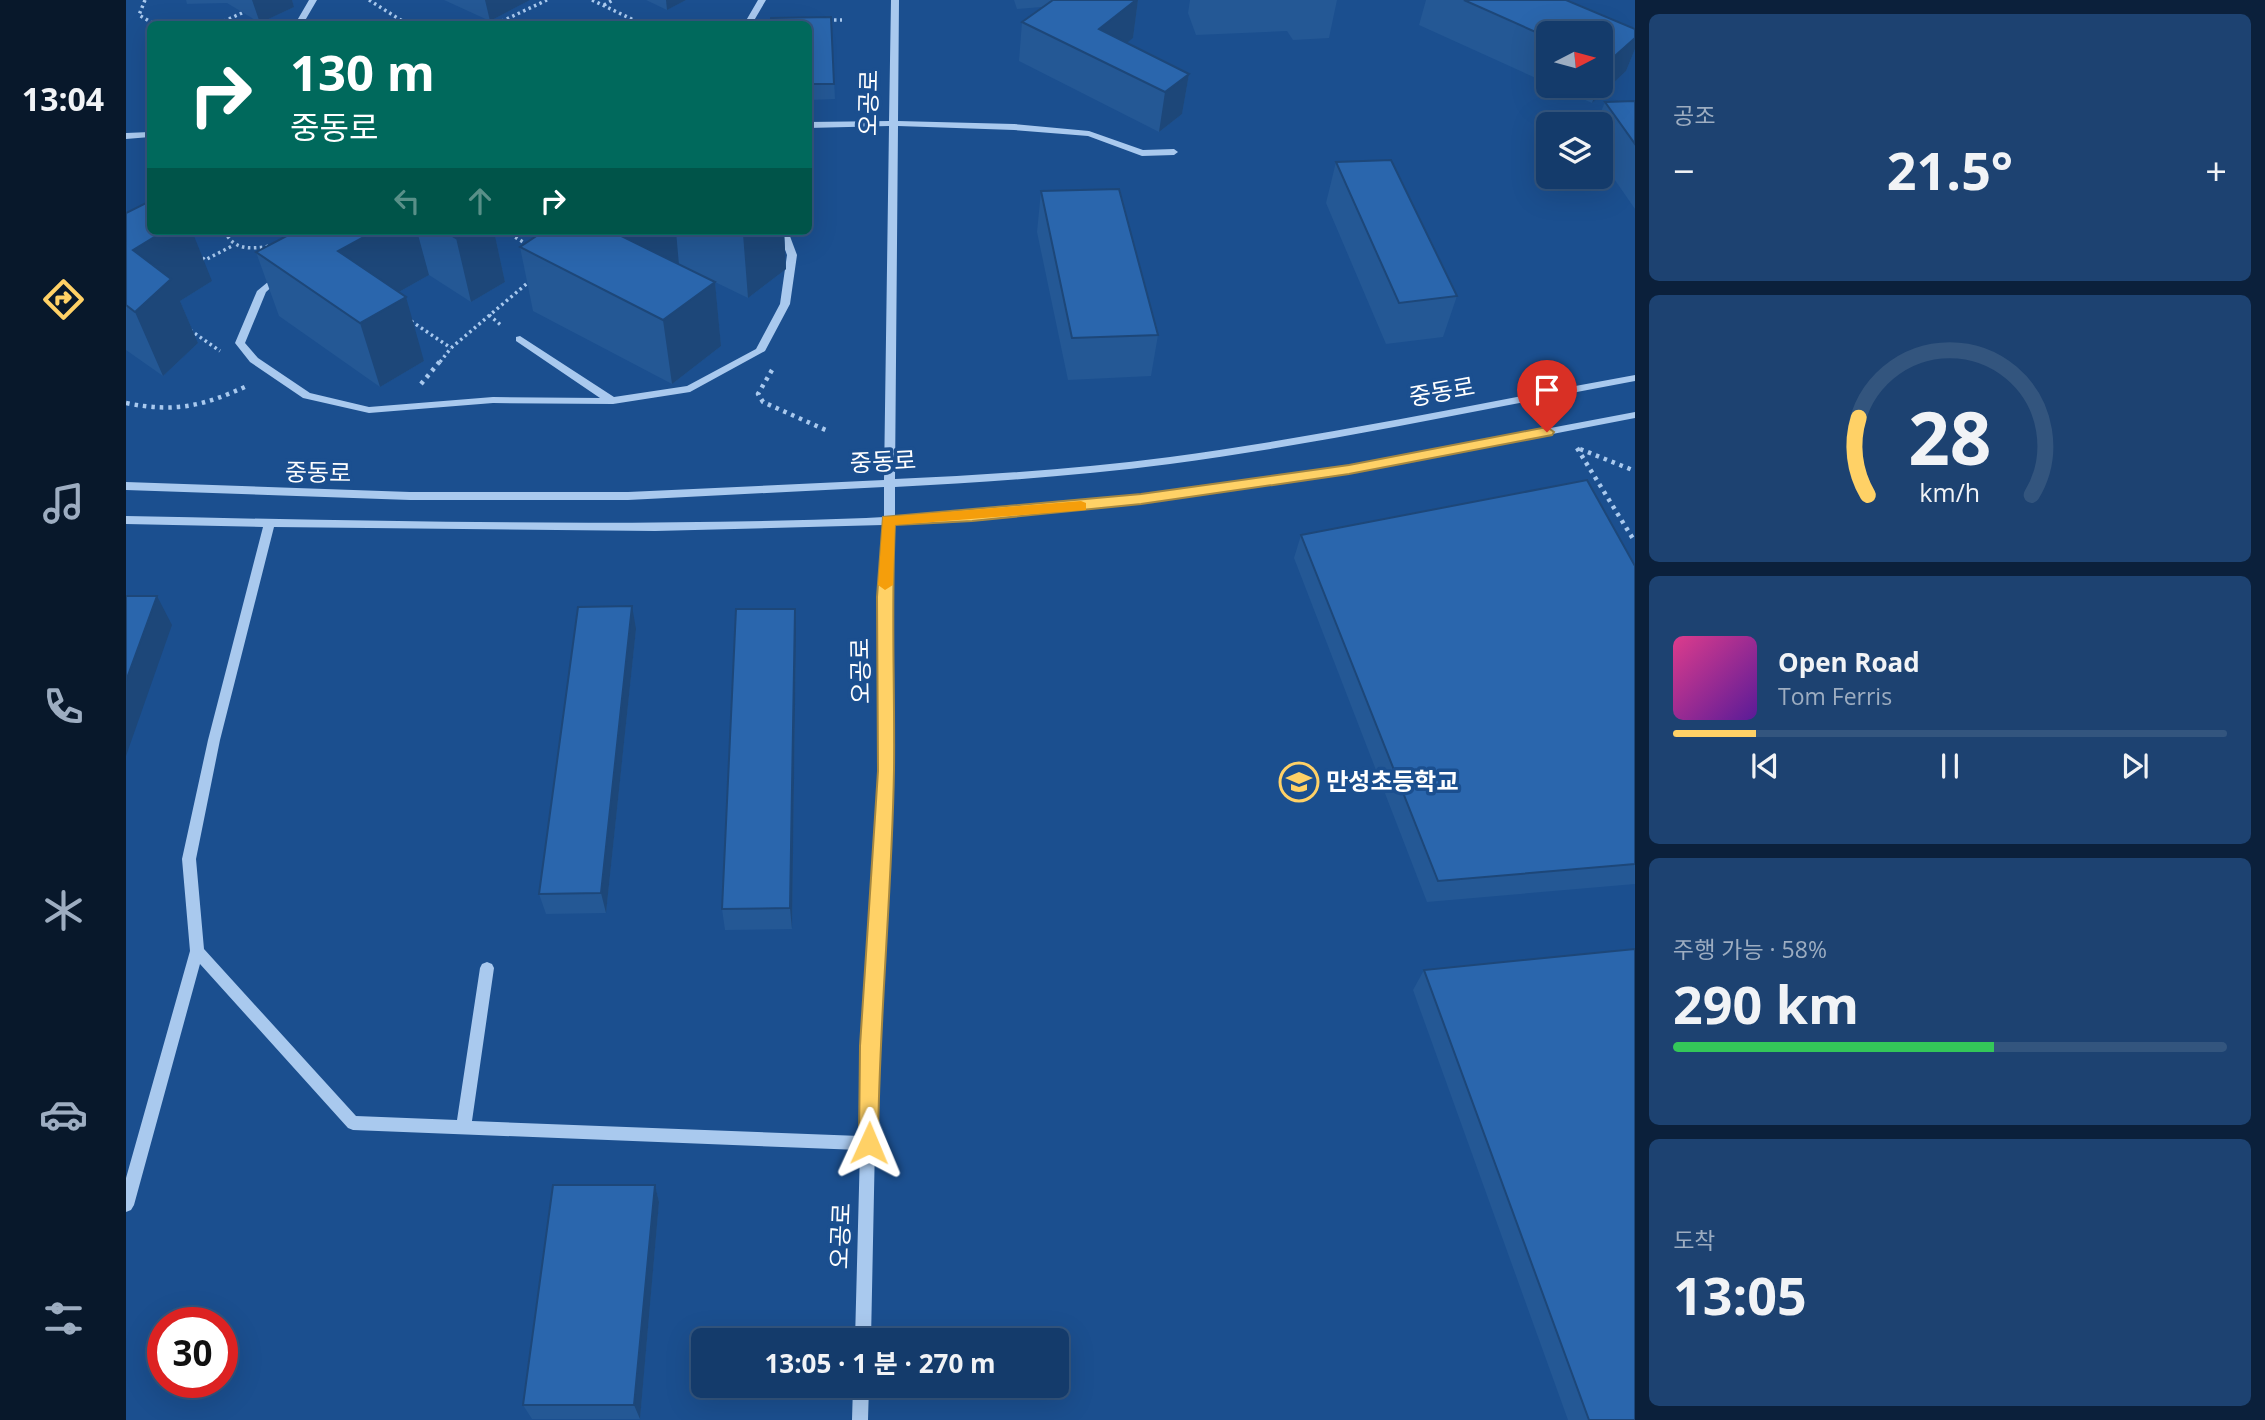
<!DOCTYPE html>
<html lang="ko">
<head>
<meta charset="utf-8">
<style>
	body { margin:0; font-family:"Open Sans","Noto Sans KR",sans-serif; background:#1d4271; color:#f1f3f6; height:100vh; display:flex; flex-direction:column; font-size:26px; white-space:nowrap }
	* { box-sizing:border-box; margin:0 }
	p { font-size:23px; color:#9dadc1 }
	.icon { flex:none; width:38px; height:38px; fill:none; stroke:currentColor; stroke-width:2; stroke-linecap:round; stroke-linejoin:round }
	.map { position:relative; flex:1; overflow:hidden }
	.details { display:flex; flex-direction:column; gap:14px; padding:14px; background:#0b203b; width:630px }
	.details>* { flex:none }
	.hud { position:absolute; left:21px; top:21px; width:665px; height:214px; border-radius:10px; box-shadow:0 7px 28px #0002,0 0 0 2px #33557e; background:#00695c; color:#fff; overflow:hidden }
	.needle { width:46px; rotate:84deg }
	.buttons { position:absolute; left:1410px; top:21px; display:grid; gap:14px }
	.buttons a { display:grid; place-items:center; width:77px; height:77px; border-radius:10px; background:#143b6b; box-shadow:0 7px 28px #0002,0 0 0 2px #33557e; font-size:35px }
	.speed { position:absolute; left:21px; top:1307px; display:flex; gap:14px; font-size:35px; font-weight:700; text-align:center }
	.speed>* { display:grid; place-content:center; width:91px; height:91px; border-radius:50%; background:#143b6b; box-shadow:0 7px 28px #0002,0 0 0 2px #33557e; line-height:1 }
	.speed .limit { border:10px solid #d22; background:#fff; color:#111 }
	.pin { position:absolute; display:grid; place-items:center; width:60px; height:60px; color:#fff; margin:-72px -30px; border-radius:50% 50% 50% 0; rotate:-45deg; box-shadow:0 0 7px #0007 }
	.pin .icon { rotate:45deg }
	.me { position:absolute; width:77px; margin:-38px; rotate:1deg; stroke-linejoin:round; filter:drop-shadow(0 0 5px #0008) }
	.turn { display:flex; align-items:center; gap:24px; height:147px; padding:0 28px; font-size:32px }
	.turn .icon { width:91px; height:91px; stroke-width:2.5 }
	.turn b { display:block; font-size:49px; line-height:60px }
	.lanes { display:flex; align-items:center; height:66px; padding:0 28px; background:#0003; justify-content:center; gap:35px; direction:ltr }
	.lanes .off { opacity:.35 }
	.big { font-size:52px; font-weight:700; line-height:1.1 }
	.details .widget { flex:1; display:flex; flex-direction:column; justify-content:center; gap:10px; min-width:0; padding:0 24px; border-radius:10px; background:#1d4271 }
	.details .dial { align-items:center; gap:0 }
	.dial svg { height:182px; overflow:visible; fill:none; stroke:#33557e; stroke-width:7; stroke-linecap:round; text-anchor:middle }
	.dial text { fill:#f1f3f6; stroke:none }
	.song { display:flex; align-items:center; gap:21px }
	.cover { width:84px; height:84px; border-radius:10px; background:linear-gradient(135deg,hsl(330 70% 55%),hsl(270 70% 35%)) }
	.played { height:7px; border-radius:4px; background:linear-gradient(90deg,#ffd166 15%,#33557e 15%) }
	.keys { display:flex; justify-content:space-around; direction:ltr }
	.heat { display:flex; justify-content:space-between; align-items:center; font-size:38px; direction:ltr }
	.charge { height:10px; border-radius:5px; background:linear-gradient(90deg,#34c759 58%,#33557e 0) }
	.trip { position:absolute; left:565px; top:1328px; width:378px; height:70px; border-radius:10px; background:#143b6b; box-shadow:0 7px 28px #0002,0 0 0 2px #33557e; font-weight:700; line-height:70px; text-align:center }
	main { display:flex; flex:1; min-height:0 }
	.tab-bar { display:flex; flex-direction:column; width:126px; justify-content:space-around; align-items:center; background:#08182b; color:#9dadc1 }
	.tab-bar .icon { width:49px; height:49px }
	.tab-bar .active { color:#ffd166 }
	.tab-bar b { font-size:32px; color:#f1f3f6 }
	.map>svg:first-child { display:block }
	.lines { fill:none; stroke-linecap:round; stroke-linejoin:round }
	.path-far1 { stroke:#a9c9ee; stroke-width:3.5; stroke-dasharray:2.5 3.5; stroke-linecap:butt }
	.path { stroke:#a9c9ee; stroke-width:4.5; stroke-dasharray:3.5 5; stroke-linecap:butt }
	.minor { fill:#a9c9ee; fill-rule:evenodd }
	.wall { fill:#245895 }
	.shaded-wall { fill:#1d4779 }
	.building { fill:#2a66ad; stroke:#1d4779; stroke-width:2 }
	.route { fill:#ffd166; stroke:#a68842; stroke-width:2 }
	.slow { fill:#f59e0b }
	.labels { text-anchor:middle; stroke-width:7; stroke-linejoin:round; paint-order:stroke }
	.street-label { font-size:24px; fill:#fff; stroke:#1b4f8f }
	.poi-label { font-size:24px; font-weight:bold; fill:#fff; stroke:#1b4f8f; text-anchor:start }
</style>
</head>
<body>
<main>
<nav class="tab-bar">
<b>13:04</b>
<svg class="icon active" aria-label="directions" viewBox="0 0 24 24"><path d="M12 3l9 9-9 9-9-9zM9 14v-3h6M13 9l2 2-2 2"/></svg>
<svg class="icon" aria-label="music" viewBox="0 0 24 24"><path d="M9 18V5l10-2v13"/><circle cx="6" cy="18" r="3"/><circle cx="16" cy="16" r="3"/></svg>
<svg class="icon" aria-label="phone" viewBox="0 0 24 24"><path d="M5 4h4l2 5-3 2q2 4 5 5l2-3 5 2v4C11 20 4 13 5 4z"/></svg>
<svg class="icon" aria-label="climate" viewBox="0 0 24 24"><path d="M12 3v18M4 7l16 10M4 17L20 7"/></svg>
<svg class="icon" aria-label="car" viewBox="0 0 24 24"><path d="M5 17H2v-5l4-1 3-4h7l3 4 3 1v5h-3M9 17h6M6 11h13"/><circle cx="7" cy="17" r="2"/><circle cx="17" cy="17" r="2"/></svg>
<svg class="icon" aria-label="filters" viewBox="0 0 24 24"><path d="M4 7h16M4 17h16"/><circle cx="9" cy="7" r="2"/><circle cx="15" cy="17" r="2"/></svg>
</nav>
<div class="map">
<svg width="1509" height="1420" viewBox="0 0 1509 1420">
	<rect width="100%" height="100%" fill="#1b4f8f"/>
	<g class="lines">
		<path class="path-far1" d="M19,0L13,15L28,24
			M243,0L281,24
			M466,0L516,24
			M478,5L487,0
			M702,20H716
			M92,24L116,13
			M370,24L421,0
			M99,231C107,251 126,249 144,246
			M379,231L402,245
			M72,254L79,260L108,245
			M363,315L376,326
			M285,321L325,348
			M64,330L94,351
			M314,362L325,348L405,280"/>
		<path class="path" d="M646,370L632,394L637,402L702,431
			M295,384L315,360
			M0,403C49,413 78,406 123,385
			M1451,448L1509,542
			M1454,449L1509,471"/>
		<path class="minor" d="M183,0H191L177,24H169Z
			M632,0H640L626,24H618Z
			M765,0H773L772,121L888,124L963,131L1017,150L1048,149L1052,152L1048,155L1016,156L962,136L888,130L772,126L769,479C861,475 952,469 1044,457C1200,436 1354,403 1509,375V381C1354,410 1200,443 1044,464C952,476 861,482 769,487V517C850,512 931,506 1012,496C1179,476 1344,443 1509,412V418C1344,450 1179,483 1012,503C931,513 850,520 768,524L764,597L766,771L751,1046L745,1340H729L734,1150L227,1130L222,1128L74,964L8,1205L5,1210L0,1212V1178L64,951L56,859L82,740L137,527L0,524V516C247,521 493,527 740,518L758,517V487L502,500H284L0,490V482L284,492H502L758,480L763,126L682,128V122L763,121ZM757,525L752,597L754,771L737,1046L734,1136L346,1121L368,968L366,964L361,962L356,964L354,968L331,1120L230,1116L78,949L70,859L94,740L148,527L529,531Z
			M24,132V137L0,139V133Z
			M652,231H662L671,255L664,304L639,351L564,392L487,404L367,403L243,413L177,398L124,362L109,343L131,291L154,272L159,275L140,292L119,343L132,358L184,393L243,407L367,397L474,398L390,341V337L394,336L488,397L561,386L630,349L654,304L661,255Z
			M727,1386H743L742,1420H726Z"/>
	</g>
	<path class="wall" d="M60,0H166L168,7L134,23L101,3L61,4Z
		M318,0H404L364,21Z
		M520,0H560L541,10Z
		M888,0H1012L1007,38L1000,43L1063,74L1056,114L1033,132L893,61L896,22L916,7L891,9Z
		M1064,0H1211L1203,38L1167,40L1161,31L1070,35L1062,13Z
		M1300,0H1440L1509,29V49L1500,71L1466,103L1427,86H1475V33H1423V84L1293,25Z
		M705,17L709,99L682,100V24Z
		M1509,101V209L1475,160V124H1470L1479,102Z
		M1210,162L1331,296L1317,337L1260,344L1200,203Z
		M915,191L1032,335L1025,376L942,380L911,232Z
		M0,213L86,281L54,301L72,343L37,376L0,350Z
		M170,231H368L379,282L345,302L303,275L273,292L298,361L254,387L153,316L130,252Z
		M418,231H658L660,269L622,298L589,282L595,346L546,384L407,311L394,247Z
		M1175,535L1509,566V884L1301,902L1168,558Z
		M510,629L480,913L420,914L413,894Z
		M670,631L666,929L599,930L596,909Z
		M1298,970L1509,1420H1442L1287,990Z
		M529,1185L533,1202L514,1419H406L397,1405Z"/>
	<path class="shaded-wall" d="M126,0H166L168,7L134,23Z
		M359,0H404L364,21Z
		M540,0H560L541,10Z
		M1010,0H1012L1007,38L977,62L973,29Z
		M1509,38V49L1500,71L1466,103L1472,86H1475V78L1481,63Z
		M1063,74L1056,114L1033,132L1039,92Z
		M38,231H66L86,281L54,301L72,343L37,376L9,312L7,250Z
		M249,231H291L303,275L232,315L212,251Z
		M343,231H368L379,282L345,302L330,238Z
		M503,231H550L553,265L495,236Z
		M621,231H658L660,269L622,298L617,234Z
		M589,282L595,346L546,384L537,320Z
		M280,297L298,361L254,387L234,323Z
		M31,596L46,625L0,756V681Z
		M506,606L510,629L480,913L475,893Z
		M669,609L670,631L666,929L664,908Z
		M529,1185L533,1202L514,1419L508,1405Z"/>
	<path class="building" d="M927,0H1010L973,29L1063,74L1039,92L896,22Z
		M1338,0H1440L1509,29V38L1481,63L1475,61V33H1423V38Z
		M705,17L708,84H682V24H645V18Z
		M1509,101V144L1479,102Z
		M1265,160L1331,296L1273,303L1210,162Z
		M993,189L1032,335L946,338L915,191Z
		M24,201V231H38L7,250L45,279L9,312L0,305V213Z
		M170,231H249L212,251L280,297L234,323L130,252Z
		M318,231H343L330,238Z
		M418,231H503L495,236L589,282L537,320L394,247Z
		M610,231H621L617,234Z
		M1461,480L1509,566V864L1312,881L1175,535Z
		M0,596H31L0,681Z
		M506,606L475,893L413,894L452,607Z
		M610,609H669L664,908L596,909Z
		M1509,949V1420H1463L1298,970Z
		M427,1185H529L508,1405H397Z"/>
	<path class="route" d="M1421,427L1428,432L1426,435L1223,474L1015,504L846,521L769,525C765,607 769,688 768,770C766,895 753,1018 752,1143L749,1149L743,1152L736,1149L733,1143L734,1046L752,771L751,597L757,517L1015,494L1223,465Z"/>
	<path class="slow" d="M955,501L960,503V510L769,525L767,585L759,590L752,585L757,517Z"/>
	<defs>
		<symbol id="school-ring" viewBox="-11 -11 22 22"><circle r="9.5" fill="#1b4f8f" stroke="#ffd166" stroke-width="1.5"/><path d="M0-5L7-2L0 1L-7-2ZM-4 1L0 2.5L4 1V4Q0 6-4 4Z" fill="#ffd166"/></symbol>
	</defs>
	<g fill-rule="evenodd">
		<use href="#school-ring" x="1151" y="760" width="44" height="44"/>
	</g>
	<g class="labels">
		<g class="street-label">
			<text transform="translate(743 103) rotate(-89)" y="8">오공로</text>
			<text transform="translate(1316 392) rotate(-10)" y="8">중동로</text>
			<text transform="translate(757 462) rotate(-3)" y="8">중동로</text>
			<text transform="translate(192 473) rotate(1)" y="8">중동로</text>
			<text transform="translate(735 671) rotate(-91)" y="8">오공로</text>
			<text transform="translate(715 1236) rotate(-88)" y="8">오공로</text>
		</g>
		<g class="poi-label">
			<text x="1200" y="790">만성초등학교</text>
		</g>
	</g>
</svg>
<div class="buttons">
<a><svg class="needle" viewBox="-14 -14 28 28"><path d="M0-13l5 13h-10z" fill="#e53935"/><path d="M0 13l5-13h-10z" fill="#9dadc1"/></svg></a>
<a><svg class="icon" aria-label="layers" viewBox="0 0 24 24"><path d="M12 4l9 5-9 5-9-5zM3 14l9 5 9-5"/></svg></a>
</div>
<div class="speed"><div class="limit">30</div></div>
<div class="pin" style="left:1421px;top:432px;background:#d93025"><svg class="icon" aria-label="arrive" viewBox="0 0 24 24"><path d="M6 21V4h12l-3 4 3 4H6"/></svg></div>
<svg class="me" style="left:743px;top:1143px" viewBox="-20 -20 40 40"><path d="M0-17L14 15 0 8-14 15z" fill="#ffd166" stroke="#fff" stroke-width="4"/></svg>
<div class="trip">13:05 · 1 분 · 270 m</div>
<div class="hud">
<div class="turn"><svg class="icon" aria-label="right" viewBox="0 0 24 24"><path d="M7 20v-9h11M14 6l5 5-5 5"/></svg><div><b>130 m</b>중동로</div></div>
<div class="lanes"><svg class="icon off" aria-label="left" viewBox="0 0 24 24"><path d="M17 20v-9H6M10 6l-5 5 5 5"/></svg><svg class="icon off" aria-label="ahead" viewBox="0 0 24 24"><path d="M12 20V5M6 11l6-6 6 6"/></svg><svg class="icon" aria-label="right" viewBox="0 0 24 24"><path d="M7 20v-9h11M14 6l5 5-5 5"/></svg></div>
</div>
</div>
<section class="details">
<div class="widget"><p>공조</p>
<div class="heat"><a>−</a><b class="big">21.5°</b><a>+</a></div>
</div>
<div class="widget dial"><svg viewBox="0 0 100 80">
<path d="M14 69A42 42 0 1 1 86 69"/>
<path d="M14 69A42 42 0 0 1 10 35" stroke="#ffd166"/>
<text x="50" y="56" font-size="32" font-weight="700">28</text>
<text x="50" y="72" font-size="11">km/h</text>
</svg></div>
<div class="widget">
<div class="song"><i class="cover"></i><div><b>Open Road</b><p>Tom Ferris</p></div></div>
<div class="played"></div>
<div class="keys"><svg class="icon" aria-label="previous" viewBox="0 0 24 24"><path d="M18 5L8 12l10 7zM5 5v14"/></svg><svg class="icon" aria-label="pause" viewBox="0 0 24 24"><path d="M8 5v14M16 5v14"/></svg><svg class="icon" aria-label="next" viewBox="0 0 24 24"><path d="M6 5l10 7-10 7zM19 5v14"/></svg></div>
</div>
<div class="widget"><p>주행 가능 · 58%</p><b class="big">290 km</b><div class="charge"></div></div>
<div class="widget"><p>도착</p><b class="big">13:05</b></div>
</section>
</main>
</body>
</html>
